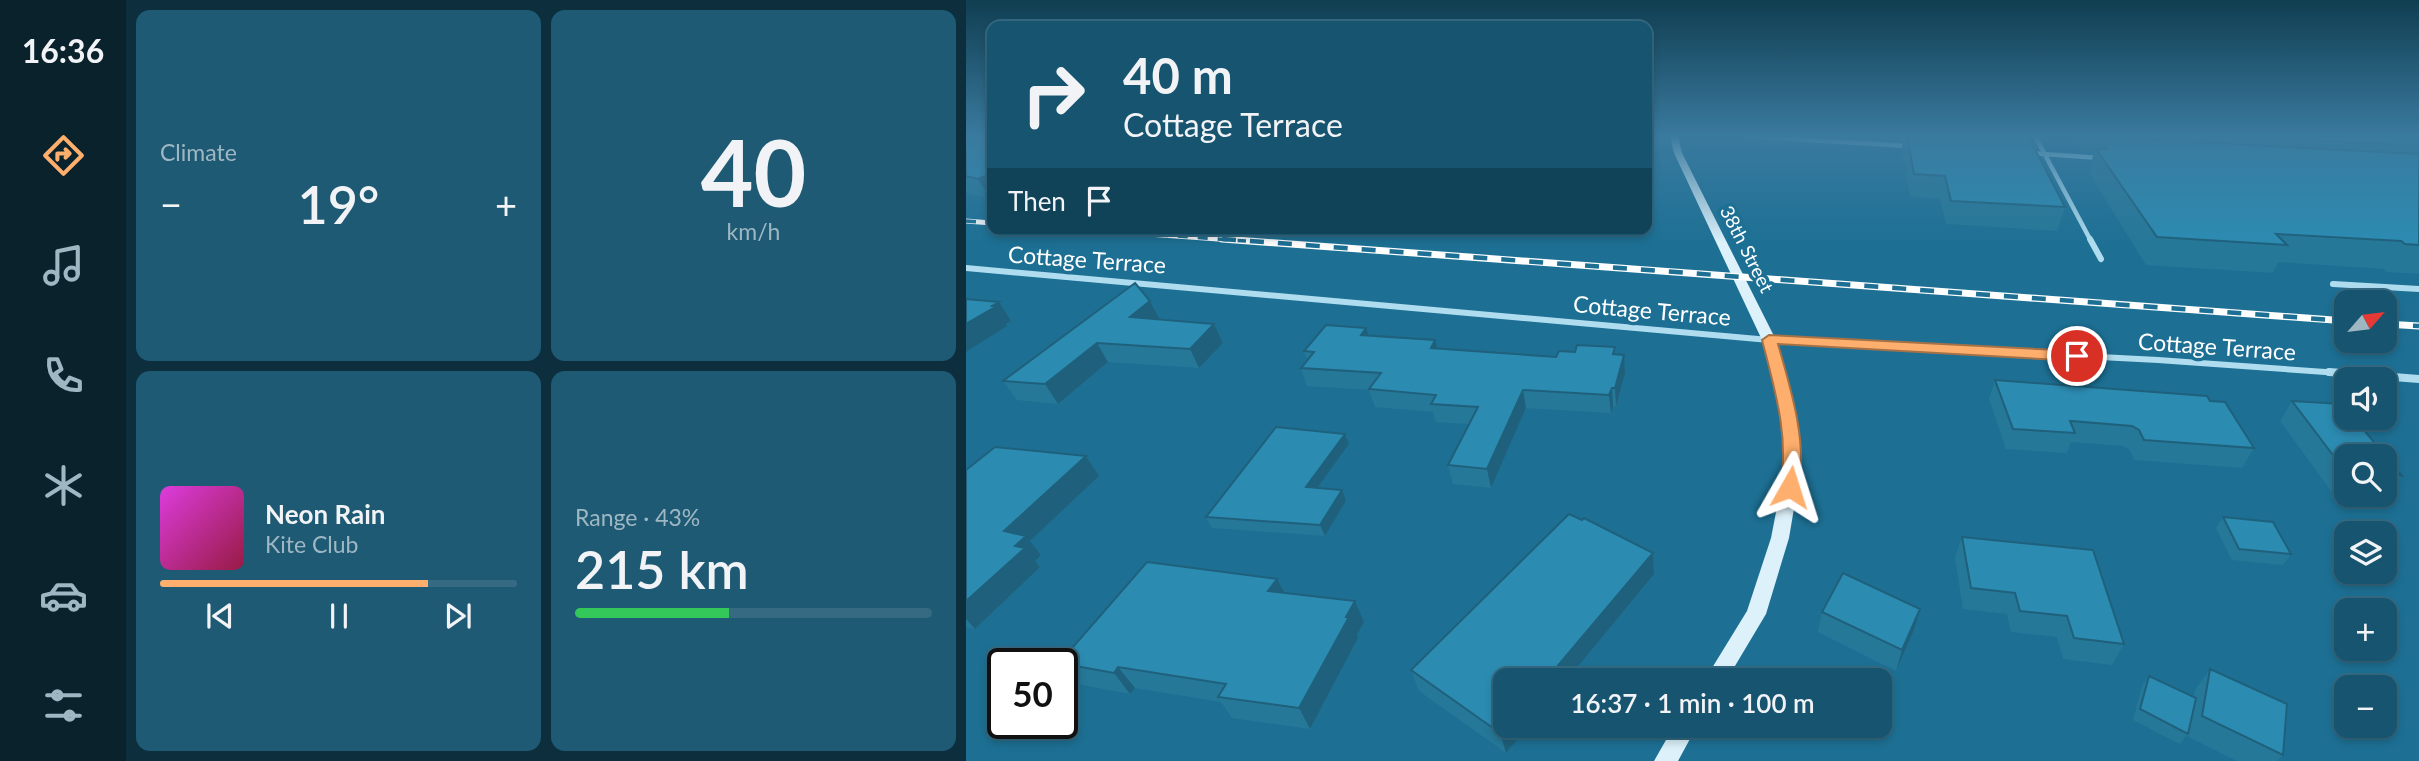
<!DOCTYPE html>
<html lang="en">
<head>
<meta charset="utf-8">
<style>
	body { margin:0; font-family:Lato,sans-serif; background:#1f5a74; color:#f1f3f6; height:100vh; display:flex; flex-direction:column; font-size:26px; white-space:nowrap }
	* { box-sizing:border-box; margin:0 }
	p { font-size:23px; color:#9eb7c3 }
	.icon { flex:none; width:38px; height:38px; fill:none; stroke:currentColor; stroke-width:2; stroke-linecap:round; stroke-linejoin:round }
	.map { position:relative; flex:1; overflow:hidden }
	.panel { display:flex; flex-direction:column; gap:10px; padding:10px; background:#0c2e3d; width:840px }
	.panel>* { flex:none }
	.guide { position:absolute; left:21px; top:21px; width:665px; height:214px; border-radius:14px; box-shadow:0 4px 10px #0003,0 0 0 2px #356a82; background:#16546f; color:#f1f3f6; overflow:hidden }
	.needle { width:46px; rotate:62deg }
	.controls { position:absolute; left:1368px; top:290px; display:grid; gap:14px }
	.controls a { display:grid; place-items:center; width:63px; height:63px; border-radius:14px; background:#16546f; box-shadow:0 4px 10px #0003,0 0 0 2px #356a82; font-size:35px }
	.speed { position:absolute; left:21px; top:648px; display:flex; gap:14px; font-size:35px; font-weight:700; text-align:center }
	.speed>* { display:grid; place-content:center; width:91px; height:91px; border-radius:50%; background:#16546f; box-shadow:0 4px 10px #0003,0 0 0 2px #356a82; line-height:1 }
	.speed .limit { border:4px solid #111; border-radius:10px; background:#fff; color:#111 }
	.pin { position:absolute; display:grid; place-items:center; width:60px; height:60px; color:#fff; margin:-30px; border:4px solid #fff; border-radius:50%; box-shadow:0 2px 7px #0007 }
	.me { position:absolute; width:77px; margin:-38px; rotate:6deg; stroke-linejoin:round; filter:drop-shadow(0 0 5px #0008) }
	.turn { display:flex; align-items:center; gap:24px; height:147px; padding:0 21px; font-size:32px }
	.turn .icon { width:91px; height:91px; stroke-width:2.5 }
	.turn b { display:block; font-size:49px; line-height:60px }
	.then { display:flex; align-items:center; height:66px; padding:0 21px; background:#0003; gap:14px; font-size:26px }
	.big { font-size:52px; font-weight:600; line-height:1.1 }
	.panel .widget { flex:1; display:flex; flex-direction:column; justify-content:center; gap:10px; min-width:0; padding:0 24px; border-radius:14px; background:#1f5a74 }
	.panel .dial { align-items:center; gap:0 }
	.dial b { font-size:91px; line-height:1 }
	.song { display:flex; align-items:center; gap:21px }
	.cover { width:84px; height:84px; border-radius:10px; background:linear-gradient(135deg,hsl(300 70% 55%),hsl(340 70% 35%)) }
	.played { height:7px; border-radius:4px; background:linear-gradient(90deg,#feae6d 75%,#356a82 75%) }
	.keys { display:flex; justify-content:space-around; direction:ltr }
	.heat { display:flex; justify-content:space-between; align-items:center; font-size:38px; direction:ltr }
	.charge { height:10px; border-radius:5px; background:linear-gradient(90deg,#34c759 43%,#356a82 0) }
	.panel .tiles { flex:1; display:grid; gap:10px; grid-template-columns:repeat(2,1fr) }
	.trip { position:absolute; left:527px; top:668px; width:399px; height:70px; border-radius:14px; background:#16546f; box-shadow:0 4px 10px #0003,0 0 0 2px #356a82; font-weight:600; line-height:70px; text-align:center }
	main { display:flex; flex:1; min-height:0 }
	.menu { display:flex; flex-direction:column; width:126px; justify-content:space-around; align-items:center; background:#09222c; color:#9eb7c3 }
	.menu .icon { width:49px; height:49px }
	.menu .current { color:#feae6d }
	.menu b { font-size:32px; color:#f1f3f6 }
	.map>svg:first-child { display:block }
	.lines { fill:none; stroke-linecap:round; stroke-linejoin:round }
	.minor-far2 { stroke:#afddef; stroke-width:4.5 }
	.minor-far1 { stroke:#afddef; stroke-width:6 }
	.minor { stroke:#afddef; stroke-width:8 }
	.secondary { fill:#dcf1fa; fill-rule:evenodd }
	.rail-far1-casing { stroke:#fff; stroke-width:5 }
	.rail-casing { stroke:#fff; stroke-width:7 }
	.rail-far1 { stroke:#1d7094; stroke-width:3.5; stroke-dasharray:10; stroke-linecap:butt }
	.rail { stroke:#1d7094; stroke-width:4.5; stroke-dasharray:14; stroke-linecap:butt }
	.wall { fill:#267898 }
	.shaded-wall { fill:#1f617c }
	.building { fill:#2c8bb1; stroke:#1f617c; stroke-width:2 }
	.route { fill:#feae6d; stroke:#a57147; stroke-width:2 }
	.labels { text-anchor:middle; stroke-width:7; stroke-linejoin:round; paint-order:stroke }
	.far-street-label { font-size:19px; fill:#fff; stroke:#1d7094 }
	.street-label { font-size:23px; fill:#fff; stroke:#1d7094 }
</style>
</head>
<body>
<main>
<nav class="menu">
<b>16:36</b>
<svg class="icon current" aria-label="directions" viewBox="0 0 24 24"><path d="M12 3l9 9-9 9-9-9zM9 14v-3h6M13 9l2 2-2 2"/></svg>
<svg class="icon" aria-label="music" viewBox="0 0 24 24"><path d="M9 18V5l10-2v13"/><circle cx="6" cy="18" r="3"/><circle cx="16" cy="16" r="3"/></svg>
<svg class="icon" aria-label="phone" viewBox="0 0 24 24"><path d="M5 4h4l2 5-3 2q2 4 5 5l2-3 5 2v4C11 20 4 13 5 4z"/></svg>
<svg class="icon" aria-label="climate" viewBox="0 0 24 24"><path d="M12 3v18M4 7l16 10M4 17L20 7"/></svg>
<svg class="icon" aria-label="car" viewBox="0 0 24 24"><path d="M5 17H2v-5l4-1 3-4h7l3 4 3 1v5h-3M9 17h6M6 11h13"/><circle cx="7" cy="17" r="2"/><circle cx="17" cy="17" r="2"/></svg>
<svg class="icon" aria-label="filters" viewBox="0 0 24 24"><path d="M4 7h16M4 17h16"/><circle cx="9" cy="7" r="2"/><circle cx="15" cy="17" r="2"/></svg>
</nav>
<section class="panel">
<div class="tiles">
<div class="widget"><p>Climate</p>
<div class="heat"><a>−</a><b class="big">19°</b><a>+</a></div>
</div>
<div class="widget dial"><b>40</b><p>km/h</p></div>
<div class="widget">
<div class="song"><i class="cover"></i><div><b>Neon Rain</b><p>Kite Club</p></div></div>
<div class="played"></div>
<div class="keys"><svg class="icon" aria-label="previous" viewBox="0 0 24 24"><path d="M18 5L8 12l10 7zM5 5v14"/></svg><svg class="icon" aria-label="pause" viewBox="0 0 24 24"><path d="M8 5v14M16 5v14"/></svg><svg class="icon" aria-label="next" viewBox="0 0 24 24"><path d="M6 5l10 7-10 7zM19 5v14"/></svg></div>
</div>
<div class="widget"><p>Range · 43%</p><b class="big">215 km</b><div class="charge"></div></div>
</div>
</section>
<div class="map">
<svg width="1453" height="761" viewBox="0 0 1453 761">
	<rect width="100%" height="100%" fill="#1d7094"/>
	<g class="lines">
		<path class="minor-far2" d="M780,136L943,146
			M1069,136L1125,241
			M1063,153L1135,158"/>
		<path class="minor-far1" d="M1124,239L1135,259
			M0,268L803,340L1192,360L1388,374
			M1367,284L1453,289"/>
		<path class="minor" d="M1363,372L1453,379"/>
		<path class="secondary" d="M704,136H712L716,153L810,340L824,390L836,461L823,538L800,614L760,681H738L781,611L805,538L820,461L810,390L796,340L708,153Z
			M708,726H731L712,761H688Z"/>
		<defs>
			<path id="rail-far1" d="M0,221L26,223
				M112,229L280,241"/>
			<path id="rail" d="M256,239L1381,321
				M1419,324L1453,326"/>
		</defs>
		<use href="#rail-far1" class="rail-far1-casing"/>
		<use href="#rail" class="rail-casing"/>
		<use href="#rail-far1" class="rail-far1"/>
		<use href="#rail" class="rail"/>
	</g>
	<path class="wall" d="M0,136H26V197L24,198L0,193Z
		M925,136H1062L1099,207L1091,231L980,224L974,199L944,197L936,150L937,140Z
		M1108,136H1453V274L1421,272L1418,269L1312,262L1307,273L1180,265L1123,173L1128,151H1118Z
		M184,301L193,319L248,324L257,343L233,368L142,362L92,404L51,400L37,381Z
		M400,328L402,336L471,348L590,357L609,352L649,347V355L659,373L650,406H647L645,413L560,408L525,488L487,484L482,465L503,424L470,422L467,412L409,407L403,390L341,386L335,368L341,360L338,351Z
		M1029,380L1244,401L1288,448L1276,468L1168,460L1164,450L1157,446L1105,442L1101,453L1040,449L1023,399Z
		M1326,401L1376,404L1381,410V418H1388L1436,476L1420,496L1409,495H1419V457H1381V493L1365,491L1314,421Z
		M383,444L351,488L380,501L359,536L246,528L240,517Z
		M120,456L133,476L64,541L75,555L69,561L74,567L9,629L0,627V470Z
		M1257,517L1325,554L1317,565L1266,560L1250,528Z
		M996,537L1158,644L1146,665L1097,659L1091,637L1045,632L1041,614L997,609L989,557Z
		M687,553L688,574L539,726H562L540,753L453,691L445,670Z
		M318,593L389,601L398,622L391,635L392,638L344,729L266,718L255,702L169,688L164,694L111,684L96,668V663Z
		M856,612L948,630L930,671L852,632Z
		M1244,669L1317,755L1311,761H1271L1221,736V735L1214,744L1167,720L1176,686L1183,676L1228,697L1229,690Z"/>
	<path class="shaded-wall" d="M25,173L26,175V197L24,198L12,179Z
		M184,301L194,320L164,317Z
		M33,302L45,321L40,324L41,326L0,352V324Z
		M248,324L257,343L233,368L224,349Z
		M400,328L406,346L395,335Z
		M469,340L474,358L465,348Z
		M131,343L142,362L92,404L79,384Z
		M658,355L659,373L650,406L649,388Z
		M646,388L647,406L645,413L643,395Z
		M557,390L560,408L525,488L521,469Z
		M379,434L383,444L344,498L340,487Z
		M120,456L133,476L64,541L75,555L69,561L74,567L9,629L0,619V601L38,531Z
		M376,490L380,501L359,536L354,525Z
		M687,553L688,574L600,681H579Z
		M311,579L322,600L302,591Z
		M389,601L398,622L391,635L392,638L344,729L333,708Z
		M954,609L948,630L930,671L936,650Z
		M152,667L169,688L164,694L148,673Z
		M540,726H562L540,753L534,733Z"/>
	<path class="building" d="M0,136H26V173L12,179L0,176Z
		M941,136H1062L1099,207L985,201L979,176L948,174Z
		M1284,136H1453V146Z
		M1133,137L1453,154V245L1439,244L1435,241L1310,234L1321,245L1191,237L1130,149H1142Z
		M169,283L184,301L164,317L248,324L224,349L131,343L79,384L37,381Z
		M0,299L33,302L26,306L29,307L0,324Z
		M360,325L400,328L395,335L469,340L465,348L590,357L593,351L609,352L611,345L649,347L647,354L658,355L649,388H646L643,395L557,390L521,469L482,465L512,407L465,404L470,395L403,389L415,373L335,368L348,352L338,351Z
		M1029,380L1241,396L1244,401L1259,402L1288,448L1178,440L1173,430L1166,426L1104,421L1109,433L1047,429Z
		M1326,401L1376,404L1381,410V418H1388L1436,476L1419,474V457H1381V471H1379Z
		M310,427L379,434L340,487L376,490L354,525L240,517Z
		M29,447L120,456L38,531L60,536L49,546L59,548L0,601V470Z
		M603,514L616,520L618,518L687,553L579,681H539V726H540L534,733L445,670Z
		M1257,517L1307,522L1325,554L1273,549Z
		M996,537L1127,550L1158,644L1108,638L1101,616L1054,611L1049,593L1005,588Z
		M181,562L311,579L302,591L389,601L380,617H383L333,708L252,697L260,684L152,667L148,673L93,663Z
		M877,573L954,609L936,650L856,612Z
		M1244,669L1321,704L1317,755L1236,716Z
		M1183,676L1230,698L1222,734L1174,709Z"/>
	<linearGradient id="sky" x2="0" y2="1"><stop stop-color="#103e51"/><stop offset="0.56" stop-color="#3a7a9f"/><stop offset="1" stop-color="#3a7a9f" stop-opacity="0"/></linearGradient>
	<rect width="1453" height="243" fill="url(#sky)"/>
	<path class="route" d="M803,335L1111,351L1118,356L1111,361L812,344C825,390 841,440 833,487L824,494L814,487C824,438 808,387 796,340Z"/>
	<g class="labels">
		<g class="far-street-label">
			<text transform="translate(781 249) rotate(63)" y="7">38th Street</text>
		</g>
		<g class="street-label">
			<text transform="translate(121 260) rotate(4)" y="8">Cottage Terrace</text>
			<text transform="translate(686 311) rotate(5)" y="8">Cottage Terrace</text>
			<text transform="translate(1251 347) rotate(4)" y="8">Cottage Terrace</text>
		</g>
	</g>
</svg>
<div class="controls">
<a><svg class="needle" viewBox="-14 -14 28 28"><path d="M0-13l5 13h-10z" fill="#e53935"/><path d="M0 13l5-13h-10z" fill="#9eb7c3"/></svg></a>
<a><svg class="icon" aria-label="sound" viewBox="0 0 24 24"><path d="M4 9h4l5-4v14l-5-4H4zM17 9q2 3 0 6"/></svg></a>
<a><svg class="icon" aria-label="search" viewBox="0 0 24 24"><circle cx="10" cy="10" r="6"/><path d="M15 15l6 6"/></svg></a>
<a><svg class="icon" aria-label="layers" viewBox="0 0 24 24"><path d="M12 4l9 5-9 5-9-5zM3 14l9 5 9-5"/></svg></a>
<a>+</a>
<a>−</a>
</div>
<div class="speed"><div class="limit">50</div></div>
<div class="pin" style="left:1111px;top:356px;background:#d93025"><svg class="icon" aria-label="arrive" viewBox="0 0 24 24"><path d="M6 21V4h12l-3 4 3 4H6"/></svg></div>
<svg class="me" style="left:824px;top:487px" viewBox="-20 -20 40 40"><path d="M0-17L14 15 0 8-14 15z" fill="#feae6d" stroke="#fff" stroke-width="4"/></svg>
<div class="trip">16:37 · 1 min · 100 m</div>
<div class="guide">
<div class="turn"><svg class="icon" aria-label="right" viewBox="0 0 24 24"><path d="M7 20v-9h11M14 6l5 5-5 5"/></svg><div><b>40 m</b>Cottage Terrace</div></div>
<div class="then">Then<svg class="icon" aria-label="arrive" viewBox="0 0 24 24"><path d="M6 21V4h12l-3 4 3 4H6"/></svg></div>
</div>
</div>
</main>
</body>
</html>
